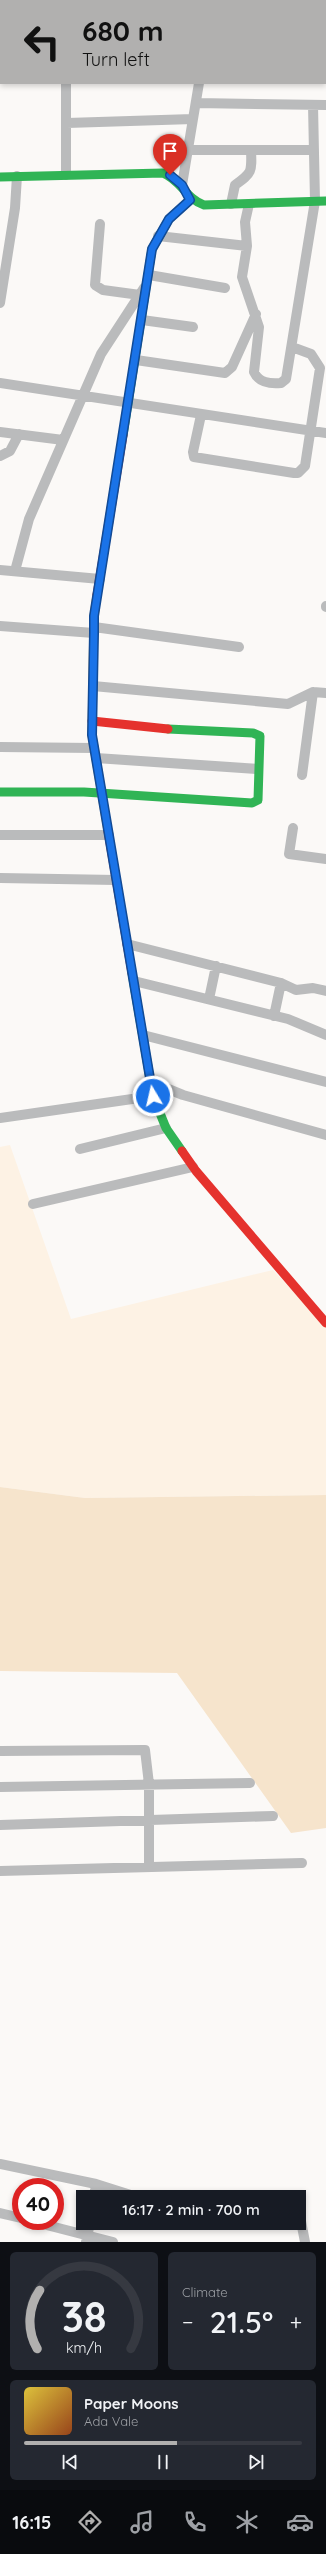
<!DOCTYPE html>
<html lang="en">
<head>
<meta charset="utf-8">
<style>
	body { margin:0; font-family:Quicksand,sans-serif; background:#242831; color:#f1f3f6; height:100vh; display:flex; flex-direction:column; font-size:15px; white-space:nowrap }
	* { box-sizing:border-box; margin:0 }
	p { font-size:13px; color:#9ea1a6 }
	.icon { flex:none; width:22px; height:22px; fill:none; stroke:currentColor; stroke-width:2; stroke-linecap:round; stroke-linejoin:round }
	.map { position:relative; height:2242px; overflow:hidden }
	.side { display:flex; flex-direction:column; gap:10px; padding:10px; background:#0d0f14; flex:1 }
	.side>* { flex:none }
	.guide { position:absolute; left:0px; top:0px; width:326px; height:84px; box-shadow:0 2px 6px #0003; background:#b1b0af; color:#111; overflow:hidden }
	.speed { position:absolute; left:12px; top:2178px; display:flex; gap:8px; font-size:20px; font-weight:700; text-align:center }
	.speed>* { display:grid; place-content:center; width:52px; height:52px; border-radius:50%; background:#171b24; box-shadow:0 2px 6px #0003; line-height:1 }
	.speed .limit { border:6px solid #d22; background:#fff; color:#111 }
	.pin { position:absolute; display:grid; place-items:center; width:34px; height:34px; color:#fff; margin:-41px -17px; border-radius:50% 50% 50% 0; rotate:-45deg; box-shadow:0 0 4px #0007 }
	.pin .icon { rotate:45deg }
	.me { position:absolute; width:44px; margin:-22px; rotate:351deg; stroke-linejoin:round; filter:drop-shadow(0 0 3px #0008) }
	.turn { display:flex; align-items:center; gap:14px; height:84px; padding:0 16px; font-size:18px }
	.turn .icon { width:52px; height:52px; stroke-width:2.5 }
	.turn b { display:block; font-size:28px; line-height:34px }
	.big { font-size:30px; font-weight:600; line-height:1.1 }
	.side .tile { flex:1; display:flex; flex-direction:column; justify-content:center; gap:6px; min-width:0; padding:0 14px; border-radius:6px; background:#242831 }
	.side .dial { align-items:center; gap:0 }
	.dial svg { height:104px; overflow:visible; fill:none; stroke:#363941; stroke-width:7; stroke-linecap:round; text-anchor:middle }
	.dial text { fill:#f1f3f6; stroke:none }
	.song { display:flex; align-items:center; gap:12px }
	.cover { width:48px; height:48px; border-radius:6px; background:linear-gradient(135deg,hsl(50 70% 55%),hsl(20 70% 35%)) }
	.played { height:4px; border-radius:2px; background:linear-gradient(90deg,#b1b0af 55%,#363941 55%) }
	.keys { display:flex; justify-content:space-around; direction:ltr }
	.heat { display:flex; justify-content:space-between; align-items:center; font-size:22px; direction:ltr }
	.side .tiles { flex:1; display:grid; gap:10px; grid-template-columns:1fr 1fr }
	.tile:last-child { grid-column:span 2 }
	.trip { position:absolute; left:76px; top:2190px; width:230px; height:40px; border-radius:0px; background:#171b24; box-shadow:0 2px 6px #0003; font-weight:600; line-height:40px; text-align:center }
	.tabs { display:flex; height:64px; justify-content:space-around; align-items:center; background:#090b0e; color:#9ea1a6 }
	.tabs .icon { width:28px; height:28px }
	.tabs .on { color:#b1b0af }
	.tabs b { font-size:18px; color:#f1f3f6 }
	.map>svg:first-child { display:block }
	.built { fill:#fdf2e4 }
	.green { fill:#f6e4cc }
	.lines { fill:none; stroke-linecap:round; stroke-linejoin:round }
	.street { stroke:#babbbc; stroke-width:10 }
	.fast { stroke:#30b455; stroke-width:9 }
	.slow { stroke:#ff9f0a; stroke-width:9 }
	.jam { stroke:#e5322d; stroke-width:9 }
	.route-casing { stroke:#114b97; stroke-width:10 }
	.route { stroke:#1a73e8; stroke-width:7 }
</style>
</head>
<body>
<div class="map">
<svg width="326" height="2242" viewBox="0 0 326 2242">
	<rect width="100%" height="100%" fill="#fbf9f7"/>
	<path class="built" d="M10,1145L71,1319L273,1270L326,1326V1495L85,1498L0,1487V1147Z"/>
	<path class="green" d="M0,1487L85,1498L326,1495V1828L291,1833L177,1673L0,1671Z"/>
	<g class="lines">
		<path class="street" d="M214,1V0
			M275,1V0
			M325,14H326
			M0,19H1
			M325,59H326
			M66,83V175
			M196,103L326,105
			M67,123L193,119
			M188,150H314
			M182,185L199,83
			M231,204L235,185C252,173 252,172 251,150
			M249,204L245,222L247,246L242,277L259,327L254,372C259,383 270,384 281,383L286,379L315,201L313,105
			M100,224L95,285L103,290L140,295
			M158,236L247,246
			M149,275L225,288
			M0,303L15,208L17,176
			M142,320L193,327
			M136,360L225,373L232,367L256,314
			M0,383L326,433
			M201,415L193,452L194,457L294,473H298L305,466L320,368L311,354L292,347
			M0,432L63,440
			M0,456L10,451L19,434
			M0,570L100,579
			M15,571L29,519L101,354L144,288
			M326,606V607
			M0,626L94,633
			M94,627L239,647
			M93,686L288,704L313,692L326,693
			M0,747L94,748
			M96,758L258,769
			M302,775L313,692
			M293,828L289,854L326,859
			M0,835H109
			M0,878L116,880
			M127,944L281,983L296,990L313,988L326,991
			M134,981L288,1019L326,1035
			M209,999L216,966
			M274,1016L281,983
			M143,1035L326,1082
			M151,1082L183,1095L326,1135
			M0,1118L153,1096
			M80,1149L166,1128
			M33,1204L193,1167
			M0,1751L145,1750L149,1784V1866
			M0,1787L250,1783
			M0,1825L273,1816
			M0,1871L302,1863
			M0,2164L96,2184L137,2197
			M94,2197L96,2184
			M299,2211L305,2242
			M0,2213L21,2218
			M31,2221L113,2242
			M86,2242L90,2223"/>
		<path class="fast" d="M0,177L163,173C181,180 186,199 204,205L326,201
			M123,435L152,249L169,219L190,200
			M0,792H84L252,803L258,800L260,736L253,733L168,729
			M132,973L153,1096L166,1128L182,1151"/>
		<path class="slow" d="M97,595L94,616L92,735L108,831"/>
		<path class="jam" d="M97,595L123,435
			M92,721L168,729
			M108,831L132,973
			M182,1151L196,1171L326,1323"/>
	</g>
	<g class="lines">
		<defs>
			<path id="route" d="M153,1096L92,735L94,633V616L152,249L169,219L190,200L182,185L170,175"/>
		</defs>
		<use href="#route" class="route-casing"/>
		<use href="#route" class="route"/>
	</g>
</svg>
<div class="speed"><div class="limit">40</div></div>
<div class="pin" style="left:170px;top:175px;background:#d93025"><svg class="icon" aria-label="arrive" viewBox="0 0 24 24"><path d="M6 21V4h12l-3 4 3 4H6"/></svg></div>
<svg class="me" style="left:153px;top:1096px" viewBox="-20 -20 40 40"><circle r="17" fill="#1a73e8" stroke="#fff" stroke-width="3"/><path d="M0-11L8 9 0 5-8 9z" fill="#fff"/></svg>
<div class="trip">16:17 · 2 min · 700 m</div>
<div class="guide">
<div class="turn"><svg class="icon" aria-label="left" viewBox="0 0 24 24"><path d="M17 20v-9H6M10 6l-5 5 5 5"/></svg><div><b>680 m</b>Turn left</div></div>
</div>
</div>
<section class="side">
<div class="tiles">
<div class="tile dial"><svg viewBox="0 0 100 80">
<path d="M14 69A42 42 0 1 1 86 69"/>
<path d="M14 69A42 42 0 0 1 16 24" stroke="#b1b0af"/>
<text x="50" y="56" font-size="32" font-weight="700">38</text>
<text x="50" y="72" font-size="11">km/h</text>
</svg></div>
<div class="tile"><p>Climate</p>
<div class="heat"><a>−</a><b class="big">21.5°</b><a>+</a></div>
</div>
<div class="tile">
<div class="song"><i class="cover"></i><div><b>Paper Moons</b><p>Ada Vale</p></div></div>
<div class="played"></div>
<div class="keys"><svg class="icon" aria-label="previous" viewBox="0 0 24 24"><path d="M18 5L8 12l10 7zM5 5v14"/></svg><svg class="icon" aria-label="pause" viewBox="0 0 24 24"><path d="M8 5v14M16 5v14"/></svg><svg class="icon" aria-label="next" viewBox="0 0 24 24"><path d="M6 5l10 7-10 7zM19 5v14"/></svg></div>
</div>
</div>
</section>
<nav class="tabs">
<b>16:15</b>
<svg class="icon on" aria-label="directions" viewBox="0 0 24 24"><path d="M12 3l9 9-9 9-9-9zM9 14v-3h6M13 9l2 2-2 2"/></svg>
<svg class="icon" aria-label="music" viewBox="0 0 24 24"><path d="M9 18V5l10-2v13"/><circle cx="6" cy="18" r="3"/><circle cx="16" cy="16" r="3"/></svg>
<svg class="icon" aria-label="phone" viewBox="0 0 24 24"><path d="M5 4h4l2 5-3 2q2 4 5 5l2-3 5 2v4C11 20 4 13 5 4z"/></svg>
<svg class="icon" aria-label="climate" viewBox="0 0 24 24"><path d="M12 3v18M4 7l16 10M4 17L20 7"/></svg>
<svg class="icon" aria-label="car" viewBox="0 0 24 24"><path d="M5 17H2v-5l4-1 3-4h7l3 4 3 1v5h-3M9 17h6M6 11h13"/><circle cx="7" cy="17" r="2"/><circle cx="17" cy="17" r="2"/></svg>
</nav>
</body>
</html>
